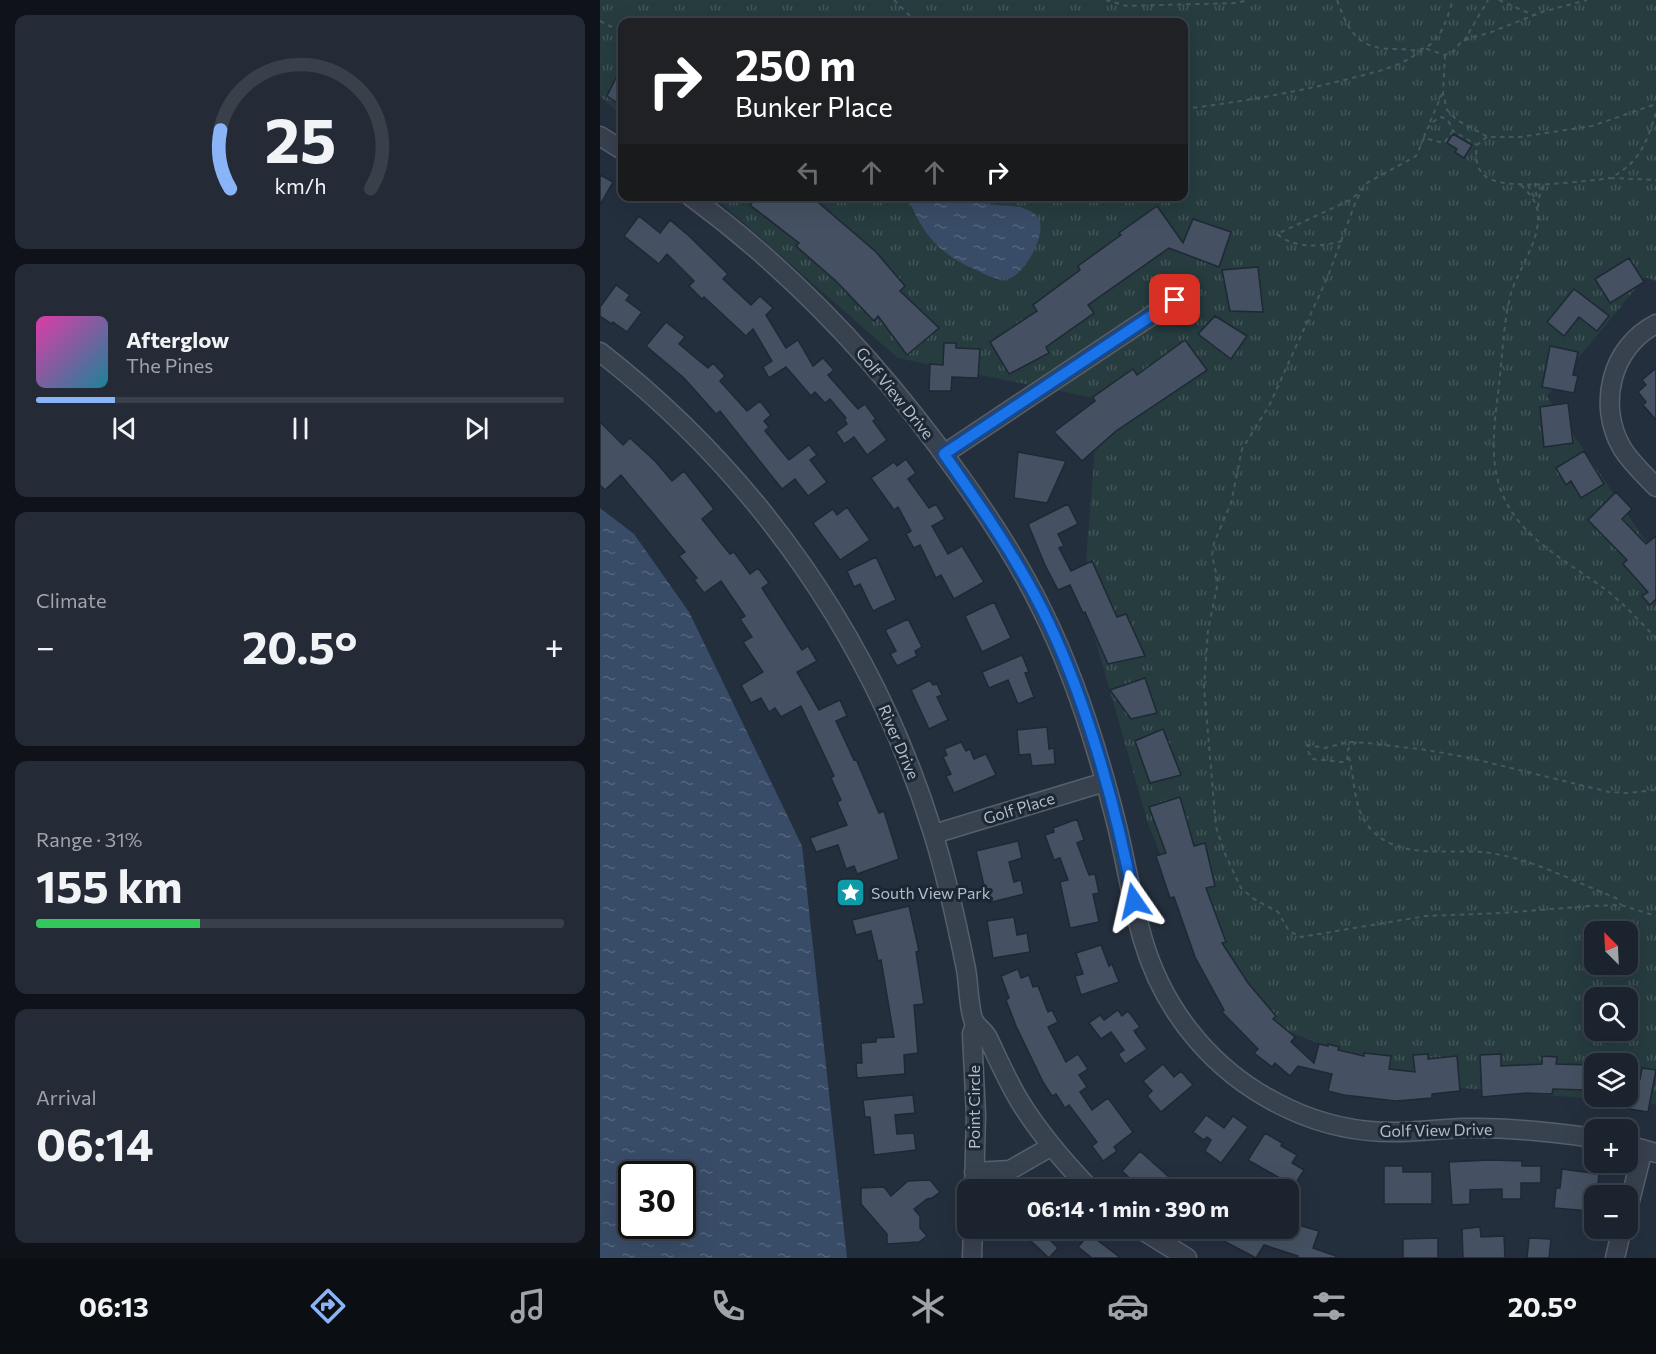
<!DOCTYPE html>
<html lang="en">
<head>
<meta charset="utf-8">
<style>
	body { margin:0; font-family:Commissioner,sans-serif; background:#242b36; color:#f1f3f6; height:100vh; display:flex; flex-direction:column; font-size:22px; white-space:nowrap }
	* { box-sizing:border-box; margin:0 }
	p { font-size:20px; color:#a0a4aa }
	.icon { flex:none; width:33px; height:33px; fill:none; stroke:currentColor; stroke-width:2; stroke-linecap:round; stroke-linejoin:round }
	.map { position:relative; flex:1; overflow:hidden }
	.sheet { display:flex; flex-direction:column; gap:15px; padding:15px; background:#0f1319; width:600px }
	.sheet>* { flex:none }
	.guide { position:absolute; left:18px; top:18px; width:570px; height:183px; border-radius:12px; box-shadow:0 6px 24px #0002,0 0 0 2px #39404a; background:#202124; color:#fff; overflow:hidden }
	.needle { width:39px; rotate:336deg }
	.fabs { position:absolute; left:984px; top:921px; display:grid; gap:12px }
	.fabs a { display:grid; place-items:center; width:54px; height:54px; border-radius:12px; background:#1b232e; box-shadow:0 6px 24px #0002,0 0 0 2px #39404a; font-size:30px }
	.speed { position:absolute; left:18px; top:1161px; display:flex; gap:12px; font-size:30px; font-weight:700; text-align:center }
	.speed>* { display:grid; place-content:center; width:78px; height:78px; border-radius:50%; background:#1b232e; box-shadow:0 6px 24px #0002,0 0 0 2px #39404a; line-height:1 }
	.speed .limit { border:3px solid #111; border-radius:9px; background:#fff; color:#111 }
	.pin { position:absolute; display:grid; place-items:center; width:51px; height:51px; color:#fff; margin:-26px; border-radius:12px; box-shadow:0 3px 9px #0006 }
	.me { position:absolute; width:66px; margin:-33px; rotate:349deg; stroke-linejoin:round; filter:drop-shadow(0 0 4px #0008) }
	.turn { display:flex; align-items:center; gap:21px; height:126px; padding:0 18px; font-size:27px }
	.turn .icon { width:78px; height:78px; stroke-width:2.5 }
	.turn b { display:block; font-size:42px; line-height:51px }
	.lanes { display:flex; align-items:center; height:57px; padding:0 18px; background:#0003; justify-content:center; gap:30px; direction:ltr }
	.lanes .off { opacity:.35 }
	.big { font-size:45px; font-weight:700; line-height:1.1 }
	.sheet .widget { flex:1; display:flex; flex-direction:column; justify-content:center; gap:9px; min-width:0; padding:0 21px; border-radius:12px; background:#242b36 }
	.sheet .dial { align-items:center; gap:0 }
	.dial svg { height:156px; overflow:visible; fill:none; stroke:#39404a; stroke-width:7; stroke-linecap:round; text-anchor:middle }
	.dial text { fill:#f1f3f6; stroke:none }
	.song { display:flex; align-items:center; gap:18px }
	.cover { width:72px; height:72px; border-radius:9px; background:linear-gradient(135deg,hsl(320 70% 55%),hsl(190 70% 35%)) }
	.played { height:6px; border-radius:3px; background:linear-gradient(90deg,#8ab4f8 15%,#39404a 15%) }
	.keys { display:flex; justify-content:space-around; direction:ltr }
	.heat { display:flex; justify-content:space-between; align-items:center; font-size:33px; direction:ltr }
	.charge { height:9px; border-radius:4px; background:linear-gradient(90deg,#34c759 31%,#39404a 0) }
	.trip { position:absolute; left:357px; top:1179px; width:342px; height:60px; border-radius:12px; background:#1b232e; box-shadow:0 6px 24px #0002,0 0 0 2px #39404a; font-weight:700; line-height:60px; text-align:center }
	.menu { display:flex; height:96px; justify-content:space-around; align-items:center; background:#0b0e12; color:#a0a4aa }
	.menu .icon { width:42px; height:42px }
	.menu .on { color:#8ab4f8 }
	.menu b { font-size:27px; color:#f1f3f6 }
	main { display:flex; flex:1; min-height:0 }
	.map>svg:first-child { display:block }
	.grass { fill:url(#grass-tufts); fill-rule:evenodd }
	.water { fill:url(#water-ripples); fill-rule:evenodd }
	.building { fill:#455162; stroke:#1f2835; stroke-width:1.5 }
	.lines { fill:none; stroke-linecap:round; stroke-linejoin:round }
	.minor-casing { stroke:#565f6c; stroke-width:21 }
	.path { stroke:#44595c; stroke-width:2; stroke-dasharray:4.5 4.5; stroke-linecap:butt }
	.minor { stroke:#38414e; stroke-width:18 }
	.route-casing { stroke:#114b97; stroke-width:15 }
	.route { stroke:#1a73e8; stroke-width:10 }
	.labels { text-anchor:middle; stroke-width:6; stroke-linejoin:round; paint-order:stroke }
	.street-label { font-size:16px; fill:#b4bcc9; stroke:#1d2633 }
	.poi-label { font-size:16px; fill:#b4bcc9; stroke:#1d2633; text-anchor:start }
</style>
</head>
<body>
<main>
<section class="sheet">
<div class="widget dial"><svg viewBox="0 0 100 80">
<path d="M14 69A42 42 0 1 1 86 69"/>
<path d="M14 69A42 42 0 0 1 9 39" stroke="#8ab4f8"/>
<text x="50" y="56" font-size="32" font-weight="700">25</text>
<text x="50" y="72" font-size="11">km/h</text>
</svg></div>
<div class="widget">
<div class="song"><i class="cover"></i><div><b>Afterglow</b><p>The Pines</p></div></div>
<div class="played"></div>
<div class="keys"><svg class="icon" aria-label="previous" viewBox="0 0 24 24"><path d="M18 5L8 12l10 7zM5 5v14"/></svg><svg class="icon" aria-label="pause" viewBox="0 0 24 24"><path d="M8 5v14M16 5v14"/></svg><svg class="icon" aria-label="next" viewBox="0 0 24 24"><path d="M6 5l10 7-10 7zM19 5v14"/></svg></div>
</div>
<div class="widget"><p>Climate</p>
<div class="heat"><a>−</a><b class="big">20.5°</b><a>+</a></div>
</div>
<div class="widget"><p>Range · 31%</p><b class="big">155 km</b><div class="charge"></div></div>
<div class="widget"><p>Arrival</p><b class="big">06:14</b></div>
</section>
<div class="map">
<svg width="1056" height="1258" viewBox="0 0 1056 1258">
	<defs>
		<pattern id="grass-tufts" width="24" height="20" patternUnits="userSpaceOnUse" patternTransform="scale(1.5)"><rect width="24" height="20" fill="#263c3f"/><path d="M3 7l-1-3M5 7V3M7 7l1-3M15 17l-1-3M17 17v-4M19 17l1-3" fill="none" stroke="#435659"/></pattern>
		<pattern id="water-ripples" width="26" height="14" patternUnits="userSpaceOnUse" patternTransform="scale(1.5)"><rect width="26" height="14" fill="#394c67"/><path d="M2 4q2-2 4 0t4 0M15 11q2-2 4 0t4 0" fill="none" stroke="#53647b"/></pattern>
	</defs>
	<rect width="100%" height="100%" fill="#242f3e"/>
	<path class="grass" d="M0,0H1056V281L1045,277L947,396L1056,556V1104L837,1086L622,1008L548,823L483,597L499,399L298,358L114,197L584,196V22H22V116L0,96ZM994,932H1028V964H994ZM994,998H1028V1030H994ZM994,1064H1028V1096H994Z"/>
	<path class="water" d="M308,197C316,196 362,194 371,197C377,198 382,202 388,204C405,207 421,203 436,215C451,228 425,275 408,279C398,281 386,275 378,271C341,255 322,235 308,197Z
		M0,508L34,534L89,612L202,846L247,1258H0ZM32,1174H82V1226H32Z"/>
	<path class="building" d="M22,66V106L7,96Z
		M853,134L872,145L864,158L855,152L857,149L847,143Z
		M0,175L13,182L0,205Z
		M157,196H225L219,203L276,252L305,286L300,291L339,328L307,355L278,316L274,321L237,282L196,246L199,243L150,205Z
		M557,206L583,243L593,219L631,232L619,267L569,248L488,305L494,313L446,347L449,353L409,374L390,342L437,311L433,305L480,270L478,266L521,235L519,233Z
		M39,216L60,233L70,220L88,235L128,274L123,279L151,305L160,296L173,308L166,315L186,348L198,340L213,366L223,358L234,370L228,375L258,409L265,404L276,419L273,421L287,440L267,455L254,437L244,444L236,432L247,424L244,419L246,418L230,399L225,403L215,392L211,396L186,367L169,378L163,367L172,361L153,329L146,336L104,297L102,299L89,286L94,281L67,254L59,264L24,236Z
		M1029,258L1044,282L1010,303L995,279Z
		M658,267L663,312L630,311L622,270Z
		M16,285L30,295L26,300L42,312L27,332L13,322L12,324L0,316V307Z
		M974,289L1009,316L997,331L979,317L964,336L947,322Z
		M615,316L647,336L631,359L598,334Z
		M66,322L85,337L79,344L108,368L113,363L125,376L120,381L147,411L160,401L171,415L164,421L169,427L165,431L189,460L209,445L217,455L210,460L227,482L208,496L195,479L182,489L120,411L116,414L84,378L46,346Z
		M585,340L607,370L516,431L482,461L454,432L495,401L493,397L533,369L537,375Z
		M344,343H356V348L380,349L378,378L352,377L351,391H329L330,364L343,365Z
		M950,346L978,352L973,375L978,376L974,393L942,387Z
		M1056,368V420L1043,405L1046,402L1038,392L1046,385L1042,380Z
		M968,403L973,443L944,447L940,407Z
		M0,422L23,445L30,438L55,461L72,481L84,471L114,509L102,519L130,554L134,552L150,574L158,568L169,583L162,588L202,650L208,646L217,661L197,672L219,710L240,700L247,716L236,721L254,760L256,759L279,813L284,811L299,859L257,874L254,866L246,869L238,845L216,852L210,838L247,825L237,802L241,800L231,778L234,776L201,706L181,717L175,708L169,712L161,698L151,703L141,685L163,672L143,642L152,637L140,619L145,616L121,581L104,593L94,580L97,578L79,556L85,552L21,475L5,490L0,485Z
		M984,451L1004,484L981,498L971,481L966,485L956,468Z
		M418,452L466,461L447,503L414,498Z
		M306,459L316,473L308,479L329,508L336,504L345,519L332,526L348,554L362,546L384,582L354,599L341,575L336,578L320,545L314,548L306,534L311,531L298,507L294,510L271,478L294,462L297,466Z
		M1016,492L1032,509L1022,519L1046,544L1056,536V601L1055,600L1050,605L1042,596L1048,592L1023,564L1027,560L988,520Z
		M468,504L478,524L458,534L464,546L459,548L471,571L492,561L517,617L526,614L545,656L508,664L485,612L483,613L470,585L458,590L445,565L428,524Z
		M247,507L270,540L240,560L213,523L233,509L237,515Z
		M276,557L296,600L273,611L260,584L254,587L247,571Z
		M394,602L411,638L382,652L365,616Z
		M308,619L322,647L315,651L317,656L297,666L290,654L296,651L285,630Z
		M422,655L429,672L425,673L434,697L418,704L408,680L389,688L382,672Z
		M545,678L557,713L531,719L510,690Z
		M330,680L333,685L337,684L342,695L337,697L348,720L329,729L311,690Z
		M447,727L449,749L454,748L455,764L432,766L430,754L419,755L417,730Z
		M563,729L581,775L550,783L535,741Z
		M361,742L366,751L370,749L374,759L386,754L396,775L354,793L346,776L351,774L343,757L347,755L344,749Z
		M580,797L594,846L605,843L615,886L606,888L626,942L622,943L648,983L676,1016L673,1019L695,1037L691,1042L714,1063L719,1044L728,1046V1044L739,1047L738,1050L764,1056V1053L791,1056L789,1069L815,1072L813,1055L828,1054V1059L857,1056L860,1091L832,1094V1098L796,1101L744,1095L728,1091L732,1074L698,1066L690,1076L675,1063L672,1067L654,1053L658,1049L622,1012L624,1010L595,957L574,897L570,898L556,856L566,853L549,807Z
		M477,819L484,840L477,843L489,875L495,874L499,893L493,894L499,922L470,928L460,882L468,880L460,858L454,860L445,835L454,832L453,828Z
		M418,841L422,858L409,862L414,882L421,880L424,894L388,903L376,851Z
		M309,906L319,951L316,952L324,1004L314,1005L318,1053L304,1055L305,1074L257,1078L256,1063H262L261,1043L276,1042V1038L294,1037L281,960L278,961L271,931L256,935L252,920Z
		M414,917L417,935L427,933L430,952L393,958L387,921Z
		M501,945L509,966L512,964L519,982L481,995L475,976L483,974L476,953Z
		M418,969L421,978L429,975L433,987L438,986L448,1012L452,1010L458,1022L448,1027L466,1062L478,1054L488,1069L479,1075L487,1087L480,1092L492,1110L508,1098L533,1132L514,1147L517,1151L503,1161L492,1146L497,1142L469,1105L465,1108L456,1094L452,1096L443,1082L416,1026L406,1000L409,998L401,976Z
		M518,1010L522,1016L528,1011L540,1027L534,1031L547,1049L525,1064L518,1054L524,1050L511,1032L501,1039L489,1023L500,1015L504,1020Z
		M901,1054V1066L942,1064V1056L957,1057L956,1064L989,1065L987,1090L953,1089L952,1094L926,1093L882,1097L880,1055Z
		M563,1064L574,1077L581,1071L593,1085L561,1112L547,1096L552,1091L543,1081Z
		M1042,1068L1056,1070L1048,1112L1029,1109L1030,1102H1028V1076L1040,1079Z
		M313,1095L315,1113L295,1115L297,1134L314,1133L316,1150L274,1155L270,1117H265L263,1100Z
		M606,1115L624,1128L633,1116L648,1127L621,1163L605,1151L611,1140L607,1137L604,1140L593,1132Z
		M665,1133L682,1143L681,1146L697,1155L692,1163L704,1170L694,1186L648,1160Z
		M540,1151L569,1177L558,1190H542L522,1171Z
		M889,1160L922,1161V1166H941V1183H921V1199H902V1189L870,1190V1204L852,1205L849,1162Z
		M784,1166H803V1172H832V1204H784Z
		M962,1169L999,1174L997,1193L992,1192L990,1211L954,1208L956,1188H960Z
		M330,1180L340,1192L332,1198L327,1199L314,1209L320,1216V1228L327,1236L319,1242L287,1244V1234L261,1204V1188L284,1187L291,1196L308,1181Z
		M688,1222L719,1231L713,1248L736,1256V1258H697L698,1256L664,1245L656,1258L599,1228H688Z
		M880,1227L881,1237L904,1236L905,1258H863L862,1229Z
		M417,1228H438L458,1248L449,1258Z
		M489,1234L521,1258H492L478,1247Z
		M838,1238V1258H803V1239Z
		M929,1238L951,1239L949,1258H927Z"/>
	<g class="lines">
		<defs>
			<path id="minor" d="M0,136L22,150
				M90,196C196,274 284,369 359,475C390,518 419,562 442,610C474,674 496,744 514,814C525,855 531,899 543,940C565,1015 617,1076 689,1109C723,1125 763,1133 801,1132C822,1131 844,1129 865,1128C909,1127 952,1132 994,1138
				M1056,324C1011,347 997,405 1022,448C1031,463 1045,475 1056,487
				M0,352C158,475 274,642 333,833C347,878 357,924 366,969C369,986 368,1002 373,1019C376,1027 384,1030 388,1038C398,1059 407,1080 419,1100C439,1133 464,1162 491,1190
				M344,454L575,300
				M334,834L505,782
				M1028,1145L1056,1153
				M374,1172L410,1170L452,1146
				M374,1190L376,1115L372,1034L375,1024
				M1028,1209L1043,1149
				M539,1228L587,1258
				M372,1258L373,1228
				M1015,1258L1022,1228"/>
		</defs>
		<use href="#minor" class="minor-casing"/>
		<path class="path" d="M294,0L316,22
			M506,0L527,6L636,3L648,0
			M737,0C750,35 759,50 799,49C805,49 811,51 817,50C840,47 847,18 853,0
			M899,0L933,15
			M0,21L22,32
			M864,41L888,0
			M845,55L843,93L847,110L857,120L888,137H920L992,126L1056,104
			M584,109C639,102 693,93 748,79C775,72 803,67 824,48L845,55L854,51L861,42L873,37L889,33L942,12L987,0
			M1056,113C1045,146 1041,160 1011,178L1056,180
			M830,122L842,94
			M853,131L844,143L824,138C826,127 832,121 842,117L849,122L853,131L877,145
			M887,137L877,145C875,156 876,169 885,176C904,192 986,181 1011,178
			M824,138L816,156L765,184L756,201L728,276L669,406L642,449L631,503L614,543L612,555L618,582L608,630L604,687L616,827L625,854L641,888L654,899L678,912L689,931L701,937L826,916L902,913L990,906L1021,905L1056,916
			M935,183L937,201
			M921,185C930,194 938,203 938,216C939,243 919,268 911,293C904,320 903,347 900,375C896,418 885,463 907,504C929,544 975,566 1010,593C1026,606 1041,623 1056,638
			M928,185L935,199
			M938,207L940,193L944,184
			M742,241C720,247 695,249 677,234L748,201L759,193
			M757,742L748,749L747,761L742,762L712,759L707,749L708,745L725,748L748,742L767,743L827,750L870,758L1009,792L1027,793L1056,790
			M749,757C755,780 753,808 769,827C796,860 843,849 881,852C928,856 972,881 1016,898L1021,905"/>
		<use href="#minor" class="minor"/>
	</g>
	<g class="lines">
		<defs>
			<path id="route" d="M534,901C516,806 485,695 442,609C414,554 379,504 344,454L575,300"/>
		</defs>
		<use href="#route" class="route-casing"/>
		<use href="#route" class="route"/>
	</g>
	<defs>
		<symbol id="sight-square" viewBox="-11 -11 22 22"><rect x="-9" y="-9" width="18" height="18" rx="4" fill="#0f9aa8" stroke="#1d2633"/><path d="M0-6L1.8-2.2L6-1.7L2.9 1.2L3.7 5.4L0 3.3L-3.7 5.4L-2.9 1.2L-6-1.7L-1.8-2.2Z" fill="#fff"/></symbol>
	</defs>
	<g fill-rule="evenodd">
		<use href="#sight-square" x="234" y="876" width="33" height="33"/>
	</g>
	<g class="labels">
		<g class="street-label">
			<text transform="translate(295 393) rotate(51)" y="6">Golf View Drive</text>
			<text transform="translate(299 742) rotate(67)" y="6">River Drive</text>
			<text transform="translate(419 808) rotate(-17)" y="6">Golf Place</text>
			<text transform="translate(374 1107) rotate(-90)" y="6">Point Circle</text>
			<text transform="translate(836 1130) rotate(-1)" y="6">Golf View Drive</text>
		</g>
		<g class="poi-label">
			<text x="271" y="899">South View Park</text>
		</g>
	</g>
</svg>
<div class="fabs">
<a><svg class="needle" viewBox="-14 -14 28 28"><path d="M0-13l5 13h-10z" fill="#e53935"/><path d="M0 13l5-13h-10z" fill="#a0a4aa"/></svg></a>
<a><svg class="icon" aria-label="search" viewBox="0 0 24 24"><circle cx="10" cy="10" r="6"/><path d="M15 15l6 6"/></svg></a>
<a><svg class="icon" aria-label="layers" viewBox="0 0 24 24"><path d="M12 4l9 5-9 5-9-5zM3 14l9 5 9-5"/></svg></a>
<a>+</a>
<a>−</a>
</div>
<div class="speed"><div class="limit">30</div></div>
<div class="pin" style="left:575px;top:300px;background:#d93025"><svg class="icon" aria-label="arrive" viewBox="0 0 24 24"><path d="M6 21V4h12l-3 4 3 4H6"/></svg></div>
<svg class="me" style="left:534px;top:901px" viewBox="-20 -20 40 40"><path d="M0-17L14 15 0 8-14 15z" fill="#1a73e8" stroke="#fff" stroke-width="4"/></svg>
<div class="trip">06:14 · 1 min · 390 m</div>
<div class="guide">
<div class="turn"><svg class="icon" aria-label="right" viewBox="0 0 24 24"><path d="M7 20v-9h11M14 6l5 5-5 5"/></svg><div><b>250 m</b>Bunker Place</div></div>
<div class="lanes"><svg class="icon off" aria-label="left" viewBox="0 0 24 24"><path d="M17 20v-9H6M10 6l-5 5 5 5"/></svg><svg class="icon off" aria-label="ahead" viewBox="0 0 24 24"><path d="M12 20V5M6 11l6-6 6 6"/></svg><svg class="icon off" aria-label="ahead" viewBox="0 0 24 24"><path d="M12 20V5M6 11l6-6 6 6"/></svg><svg class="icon" aria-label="right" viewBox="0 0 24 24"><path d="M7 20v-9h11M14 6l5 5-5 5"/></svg></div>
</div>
</div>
</main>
<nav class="menu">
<b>06:13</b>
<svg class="icon on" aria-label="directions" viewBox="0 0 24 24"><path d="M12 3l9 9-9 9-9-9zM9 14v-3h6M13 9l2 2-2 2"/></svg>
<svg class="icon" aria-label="music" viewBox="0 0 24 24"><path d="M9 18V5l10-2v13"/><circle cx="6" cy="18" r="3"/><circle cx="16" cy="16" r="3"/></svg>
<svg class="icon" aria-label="phone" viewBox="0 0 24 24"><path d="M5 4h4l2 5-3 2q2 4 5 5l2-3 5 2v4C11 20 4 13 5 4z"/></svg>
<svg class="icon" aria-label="climate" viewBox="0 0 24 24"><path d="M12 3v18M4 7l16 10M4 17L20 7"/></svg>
<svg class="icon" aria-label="car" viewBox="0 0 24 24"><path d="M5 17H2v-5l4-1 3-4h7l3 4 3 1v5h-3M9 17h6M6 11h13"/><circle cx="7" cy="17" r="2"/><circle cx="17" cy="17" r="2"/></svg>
<svg class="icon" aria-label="filters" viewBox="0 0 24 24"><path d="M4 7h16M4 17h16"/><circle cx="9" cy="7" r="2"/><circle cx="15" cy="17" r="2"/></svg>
<b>20.5°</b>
</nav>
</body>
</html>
